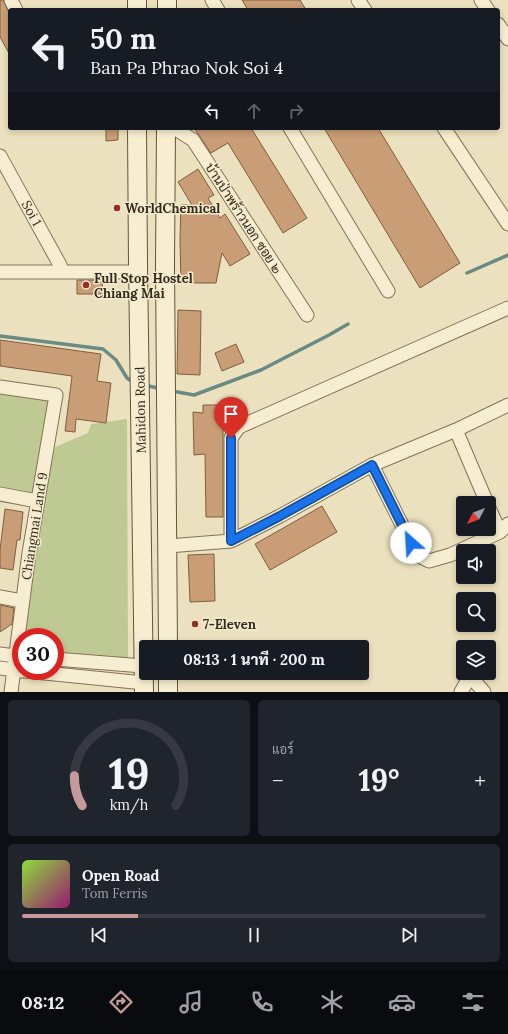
<!DOCTYPE html>
<html lang="th">
<head>
<meta charset="utf-8">
<style>
	body { margin:0; font-family:Lora,Sarabun,serif; background:#20242c; color:#f1f3f6; height:100vh; display:flex; flex-direction:column; font-size:15px; white-space:nowrap }
	* { box-sizing:border-box; margin:0 }
	p { font-size:13px; color:#9ea1a6 }
	.icon { flex:none; width:22px; height:22px; fill:none; stroke:currentColor; stroke-width:2; stroke-linecap:round; stroke-linejoin:round }
	.map { position:relative; height:692px; overflow:hidden }
	.sheet { display:flex; flex-direction:column; gap:8px; padding:8px; background:#0d0f14; flex:1 }
	.sheet>* { flex:none }
	.guide { position:absolute; left:8px; top:8px; width:492px; height:122px; border-radius:4px; box-shadow:0 2px 6px #0003; background:#171b24; color:#f1f3f6; overflow:hidden }
	.needle { width:26px; rotate:229deg }
	.buttons { position:absolute; left:456px; top:496px; display:grid; gap:8px }
	.buttons a { display:grid; place-items:center; width:40px; height:40px; border-radius:4px; background:#171b24; box-shadow:0 2px 6px #0003; font-size:20px }
	.speed { position:absolute; left:12px; top:628px; display:flex; gap:8px; font-size:20px; font-weight:700; text-align:center }
	.speed>* { display:grid; place-content:center; width:52px; height:52px; border-radius:50%; background:#171b24; box-shadow:0 2px 6px #0003; line-height:1 }
	.speed .limit { border:6px solid #d22; background:#fff; color:#111 }
	.pin { position:absolute; display:grid; place-items:center; width:34px; height:34px; color:#fff; margin:-41px -17px; border-radius:50% 50% 50% 0; rotate:-45deg; box-shadow:0 0 4px #0007 }
	.pin .icon { rotate:45deg }
	.me { position:absolute; width:44px; margin:-22px; rotate:334deg; stroke-linejoin:round; filter:drop-shadow(0 0 3px #0008) }
	.turn { display:flex; align-items:center; gap:14px; height:84px; padding:0 16px; font-size:18px }
	.turn .icon { width:52px; height:52px; stroke-width:2.5 }
	.turn b { display:block; font-size:28px; line-height:34px }
	.lanes { display:flex; align-items:center; height:38px; padding:0 16px; background:#0003; justify-content:center; gap:20px; direction:ltr }
	.lanes .off { opacity:.35 }
	.big { font-size:30px; font-weight:800; line-height:1.1 }
	.sheet .tile { flex:1; display:flex; flex-direction:column; justify-content:center; gap:6px; min-width:0; padding:0 14px; border-radius:6px; background:#20242c }
	.sheet .dial { align-items:center; gap:0 }
	.dial svg { height:104px; overflow:visible; fill:none; stroke:#363941; stroke-width:7; stroke-linecap:round; text-anchor:middle }
	.dial text { fill:#f1f3f6; stroke:none }
	.song { display:flex; align-items:center; gap:12px }
	.cover { width:48px; height:48px; border-radius:6px; background:linear-gradient(135deg,hsl(90 70% 55%),hsl(320 70% 35%)) }
	.played { height:4px; border-radius:2px; background:linear-gradient(90deg,#c59b9a 25%,#363941 25%) }
	.keys { display:flex; justify-content:space-around; direction:ltr }
	.heat { display:flex; justify-content:space-between; align-items:center; font-size:22px; direction:ltr }
	.sheet .tiles { flex:1; display:grid; gap:8px; grid-template-columns:1fr 1fr }
	.tile:last-child { grid-column:span 2 }
	.trip { position:absolute; left:139px; top:640px; width:230px; height:40px; border-radius:4px; background:#171b24; box-shadow:0 2px 6px #0003; font-weight:800; line-height:40px; text-align:center }
	.menu { display:flex; height:64px; justify-content:space-around; align-items:center; background:#090b0e; color:#9ea1a6 }
	.menu .icon { width:28px; height:28px }
	.menu .selected { color:#c59b9a }
	.menu b { font-size:18px; color:#f1f3f6 }
	.map>svg:first-child { display:block }
	.green { fill:#bfc993 }
	.lines { fill:none; stroke-linecap:round; stroke-linejoin:round }
	.stream { stroke:#6a8a84; stroke-width:3.5 }
	.building { fill:#c99d75; stroke:#815d3f }
	.street-casing { stroke:#837258; stroke-width:15 }
	.secondary-casing { stroke:#65533b; stroke-width:20 }
	.street { stroke:#f7eed1; stroke-width:13 }
	.secondary { stroke:#f7eed1; stroke-width:18 }
	.route-casing { stroke:#114b97; stroke-width:10 }
	.route { stroke:#1a73e8; stroke-width:7 }
	.poi-dot { fill:#90302a; stroke:#f4ebcd; stroke-width:1.5 }
	.labels { text-anchor:middle; stroke-width:3; stroke-linejoin:round; paint-order:stroke }
	.poi-label { font-size:13px; font-weight:bold; fill:#33291c; stroke:#f4ebcd; text-anchor:start }
	.street-label { font-size:13px; fill:#33291c; stroke:#f4ebcd }
</style>
</head>
<body>
<div class="map">
<svg width="508" height="692" viewBox="0 0 508 692">
	<rect width="100%" height="100%" fill="#ece1be"/>
	<path class="green" d="M0,394L52,400L35,495L0,487Z
		M127,419L128,658L55,653V637H24L42,503L55,447L88,433L91,424Z"/>
	<g class="lines">
		<path class="stream" d="M467,273L508,255
			M0,336L103,349L116,360L127,378L134,383
			M144,385L162,389
			M172,391L194,395L261,370L329,335L348,324"/>
	</g>
	<path class="building" d="M0,0H3L10,15V55L0,37Z
		M242,0H300L306,10H248Z
		M106,128H118V140L106,141Z
		M194,128H251L307,218L283,233L228,143L211,153Z
		M324,128H378L460,263L420,288Z
		M198,169L214,195L208,198L220,218L225,214L250,254L230,266L222,253L216,283H181L180,240L181,205H192L178,182Z
		M77,280H102L103,294H77Z
		M178,310L201,311L200,375L177,374Z
		M0,340L101,354L97,381L111,383L106,423L76,419L75,432L65,431L72,376L0,366Z
		M236,344L244,362L222,371L215,353Z
		M203,405H223V517H206L205,454L194,455L193,412L203,413Z
		M322,506L337,532L270,570L255,544Z
		M5,509L23,512L20,540H17L13,570L0,568V550Z
		M214,554L215,601L190,602L188,555Z
		M0,605L14,608L12,624L0,632Z"/>
	<g class="lines">
		<defs>
			<path id="street" d="M11,0L16,10
				M212,0L218,10
				M358,0L365,10
				M481,0L488,10
				M498,24L508,39
				M174,128L193,140L307,315
				M290,128L388,291
				M444,128L508,224
				M0,156L60,265L62,272
				M0,272H138
				M0,387L56,395L29,553L11,692
				M456,430L487,503
				M372,465L417,555L429,561L450,555L500,532L508,524
				M0,494L37,501
				M489,508L500,532
				M231,541V438L239,427L508,308
				M168,546L231,541L280,516L372,465L456,430L508,405
				M0,597L22,601
				M0,654L21,657
				M55,659L143,666
				M0,668L21,671
				M25,671L144,683
				M461,692L470,676L484,692"/>
			<path id="secondary" d="M137,0V10
				M167,10V0
				M137,128L138,264L144,692
				M166,128L165,266L168,647
				M168,673V692"/>
		</defs>
		<use href="#street" class="street-casing"/>
		<use href="#secondary" class="secondary-casing"/>
		<use href="#street" class="street"/>
		<use href="#secondary" class="secondary"/>
	</g>
	<g class="lines">
		<defs>
			<path id="route" d="M231,438V541L280,516L372,465L411,543"/>
		</defs>
		<use href="#route" class="route-casing"/>
		<use href="#route" class="route"/>
	</g>
	<g class="poi-dot">
		<circle cx="117" cy="208" r="4"/>
		<circle cx="86" cy="285" r="4"/>
		<circle cx="195" cy="624" r="4"/>
	</g>
	<g class="labels">
		<g class="poi-label">
			<text x="125" y="213">WorldChemical</text>
			<text x="94" y="283">Full Stop Hostel<tspan x="94" dy="15">Chiang Mai</tspan></text>
			<text x="203" y="629">7-Eleven</text>
		</g>
		<g class="street-label">
			<text transform="translate(32 213) rotate(61)" y="5">Soi 1</text>
			<text transform="translate(244 218) rotate(57)" y="5">บ้านป่าพร้าวนอก ซอย ๒</text>
			<text transform="translate(140 410) rotate(-91)" y="5">Mahidon Road</text>
			<text transform="translate(34 526) rotate(-81)" y="5">Chiangmai Land 9</text>
		</g>
	</g>
</svg>
<div class="buttons">
<a><svg class="needle" viewBox="-14 -14 28 28"><path d="M0-13l5 13h-10z" fill="#e53935"/><path d="M0 13l5-13h-10z" fill="#9ea1a6"/></svg></a>
<a><svg class="icon" aria-label="sound" viewBox="0 0 24 24"><path d="M4 9h4l5-4v14l-5-4H4zM17 9q2 3 0 6"/></svg></a>
<a><svg class="icon" aria-label="search" viewBox="0 0 24 24"><circle cx="10" cy="10" r="6"/><path d="M15 15l6 6"/></svg></a>
<a><svg class="icon" aria-label="layers" viewBox="0 0 24 24"><path d="M12 4l9 5-9 5-9-5zM3 14l9 5 9-5"/></svg></a>
</div>
<div class="speed"><div class="limit">30</div></div>
<div class="pin" style="left:231px;top:438px;background:#d93025"><svg class="icon" aria-label="arrive" viewBox="0 0 24 24"><path d="M6 21V4h12l-3 4 3 4H6"/></svg></div>
<svg class="me" style="left:411px;top:543px" viewBox="-20 -20 40 40"><circle r="19" fill="#fff"/><path d="M0-13L10 11 0 6-10 11z" fill="#1a73e8"/></svg>
<div class="trip">08:13 · 1 นาที · 200 m</div>
<div class="guide">
<div class="turn"><svg class="icon" aria-label="left" viewBox="0 0 24 24"><path d="M17 20v-9H6M10 6l-5 5 5 5"/></svg><div><b>50 m</b>Ban Pa Phrao Nok Soi 4</div></div>
<div class="lanes"><svg class="icon" aria-label="left" viewBox="0 0 24 24"><path d="M17 20v-9H6M10 6l-5 5 5 5"/></svg><svg class="icon off" aria-label="ahead" viewBox="0 0 24 24"><path d="M12 20V5M6 11l6-6 6 6"/></svg><svg class="icon off" aria-label="right" viewBox="0 0 24 24"><path d="M7 20v-9h11M14 6l5 5-5 5"/></svg></div>
</div>
</div>
<section class="sheet">
<div class="tiles">
<div class="tile dial"><svg viewBox="0 0 100 80">
<path d="M14 69A42 42 0 1 1 86 69"/>
<path d="M14 69A42 42 0 0 1 8 46" stroke="#c59b9a"/>
<text x="50" y="56" font-size="32" font-weight="700">19</text>
<text x="50" y="72" font-size="11">km/h</text>
</svg></div>
<div class="tile"><p>แอร์</p>
<div class="heat"><a>−</a><b class="big">19°</b><a>+</a></div>
</div>
<div class="tile">
<div class="song"><i class="cover"></i><div><b>Open Road</b><p>Tom Ferris</p></div></div>
<div class="played"></div>
<div class="keys"><svg class="icon" aria-label="previous" viewBox="0 0 24 24"><path d="M18 5L8 12l10 7zM5 5v14"/></svg><svg class="icon" aria-label="pause" viewBox="0 0 24 24"><path d="M8 5v14M16 5v14"/></svg><svg class="icon" aria-label="next" viewBox="0 0 24 24"><path d="M6 5l10 7-10 7zM19 5v14"/></svg></div>
</div>
</div>
</section>
<nav class="menu">
<b>08:12</b>
<svg class="icon selected" aria-label="directions" viewBox="0 0 24 24"><path d="M12 3l9 9-9 9-9-9zM9 14v-3h6M13 9l2 2-2 2"/></svg>
<svg class="icon" aria-label="music" viewBox="0 0 24 24"><path d="M9 18V5l10-2v13"/><circle cx="6" cy="18" r="3"/><circle cx="16" cy="16" r="3"/></svg>
<svg class="icon" aria-label="phone" viewBox="0 0 24 24"><path d="M5 4h4l2 5-3 2q2 4 5 5l2-3 5 2v4C11 20 4 13 5 4z"/></svg>
<svg class="icon" aria-label="climate" viewBox="0 0 24 24"><path d="M12 3v18M4 7l16 10M4 17L20 7"/></svg>
<svg class="icon" aria-label="car" viewBox="0 0 24 24"><path d="M5 17H2v-5l4-1 3-4h7l3 4 3 1v5h-3M9 17h6M6 11h13"/><circle cx="7" cy="17" r="2"/><circle cx="17" cy="17" r="2"/></svg>
<svg class="icon" aria-label="filters" viewBox="0 0 24 24"><path d="M4 7h16M4 17h16"/><circle cx="9" cy="7" r="2"/><circle cx="15" cy="17" r="2"/></svg>
</nav>
</body>
</html>
